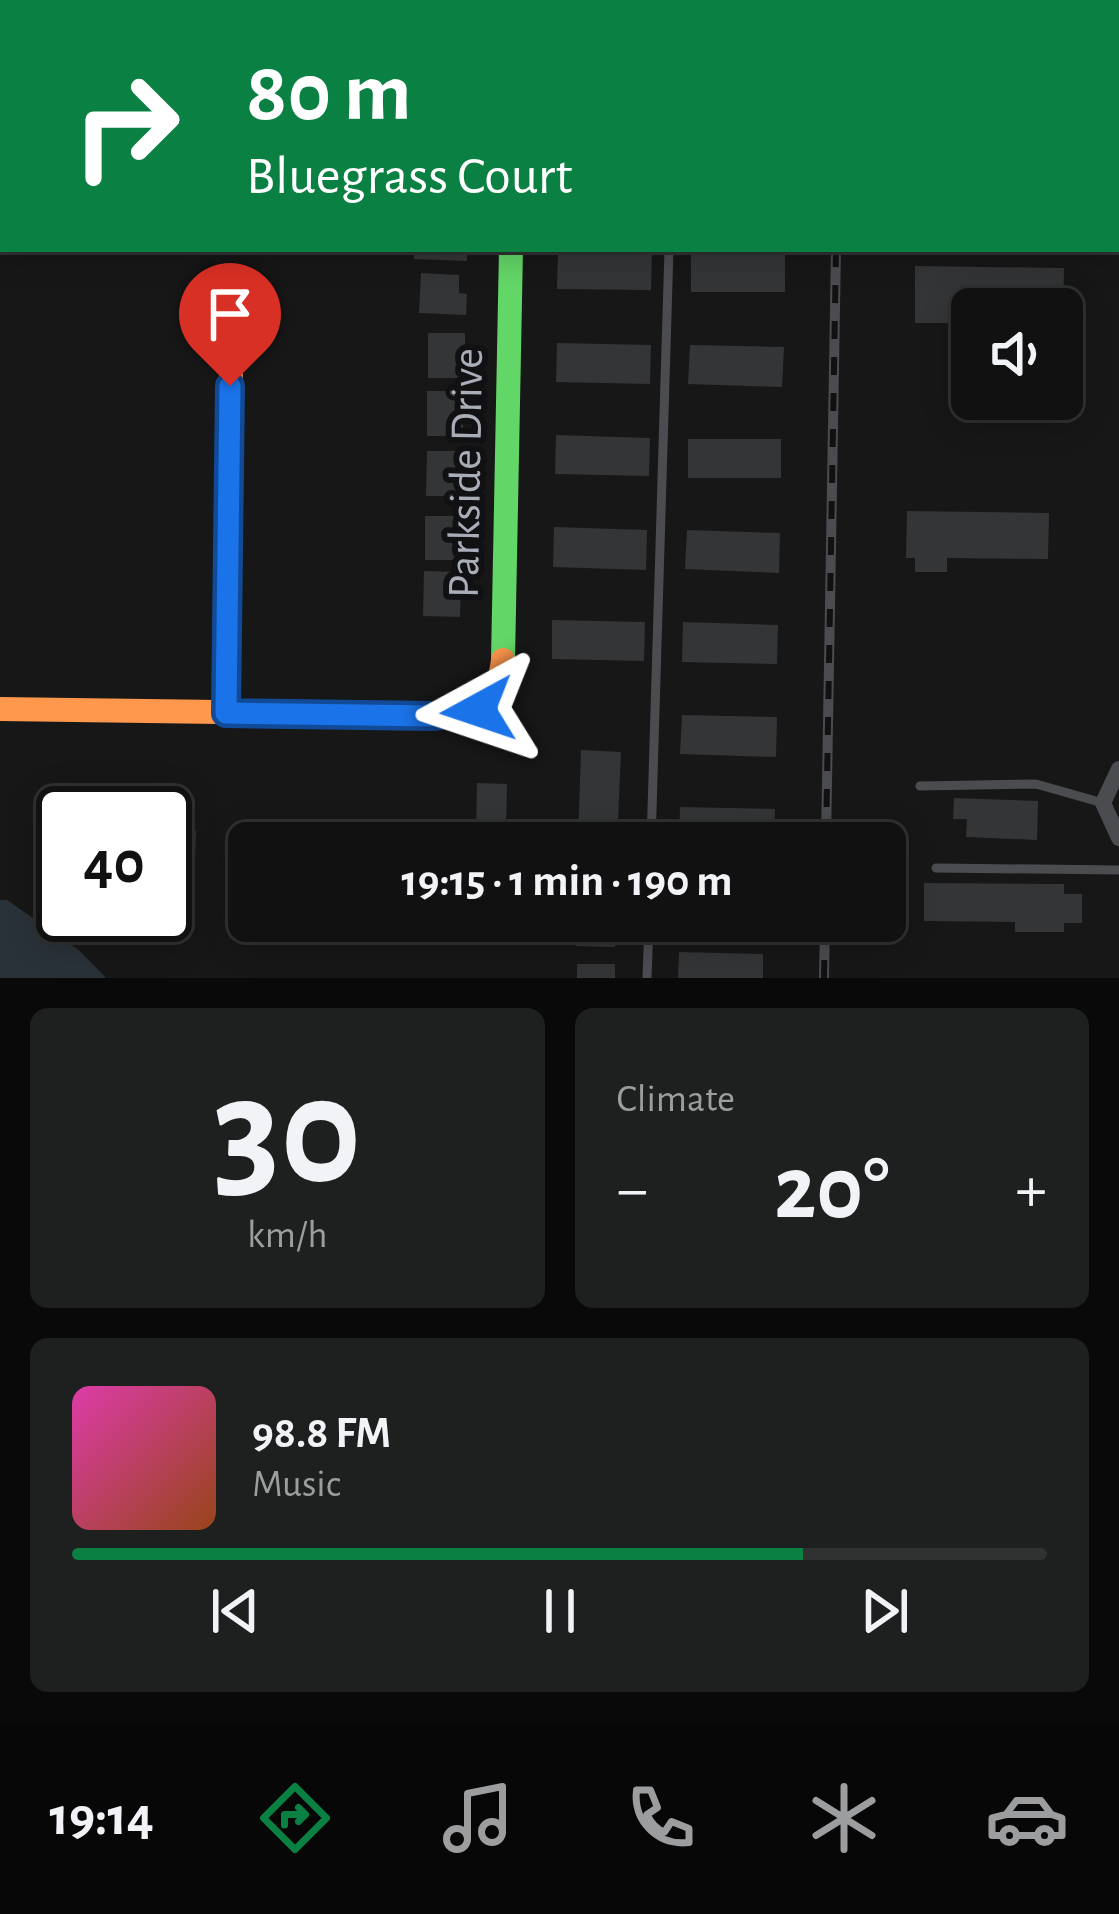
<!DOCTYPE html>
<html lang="en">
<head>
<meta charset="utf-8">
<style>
	body { margin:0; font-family:"Alegreya Sans",sans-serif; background:#1e1f1f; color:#f1f3f6; height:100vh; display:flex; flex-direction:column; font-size:45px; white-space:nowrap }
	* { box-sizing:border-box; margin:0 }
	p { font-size:39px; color:#9c9d9f }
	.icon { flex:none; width:66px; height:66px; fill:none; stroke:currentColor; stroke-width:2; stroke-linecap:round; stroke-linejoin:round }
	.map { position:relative; height:978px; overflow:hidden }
	.panel { display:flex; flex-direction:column; gap:30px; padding:30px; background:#090909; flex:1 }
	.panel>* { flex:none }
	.hud { position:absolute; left:0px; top:0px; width:1119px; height:252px; box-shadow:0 6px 30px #0003,0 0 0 3px #303131; background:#0b8043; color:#fff; overflow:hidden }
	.buttons { position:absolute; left:951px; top:288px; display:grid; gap:24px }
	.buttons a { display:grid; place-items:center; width:132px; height:132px; border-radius:18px; background:#111; box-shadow:0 6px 30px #0003,0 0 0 3px #303131; font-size:60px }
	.speed { position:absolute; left:36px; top:786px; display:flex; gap:24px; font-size:60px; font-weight:700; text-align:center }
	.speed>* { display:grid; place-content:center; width:156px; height:156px; border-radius:50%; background:#111; box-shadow:0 6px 30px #0003,0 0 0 3px #303131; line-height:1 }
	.speed .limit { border:6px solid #111; border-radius:18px; background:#fff; color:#111 }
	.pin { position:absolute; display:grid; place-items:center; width:102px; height:102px; color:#fff; margin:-123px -51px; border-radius:50% 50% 50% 0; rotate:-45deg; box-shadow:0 0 12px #0007 }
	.pin .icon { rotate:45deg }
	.me { position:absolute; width:132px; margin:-66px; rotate:265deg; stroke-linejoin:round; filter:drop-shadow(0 0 9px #0008) }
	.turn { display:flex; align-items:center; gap:42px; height:252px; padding:0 48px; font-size:54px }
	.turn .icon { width:156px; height:156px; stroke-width:2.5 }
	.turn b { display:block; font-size:84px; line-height:102px }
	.big { font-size:90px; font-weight:700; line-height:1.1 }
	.panel .card { flex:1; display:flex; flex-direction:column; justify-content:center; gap:18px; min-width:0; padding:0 42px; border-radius:18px; background:#1e1f1f }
	.panel .dial { align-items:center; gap:0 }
	.dial b { font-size:156px; line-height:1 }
	.song { display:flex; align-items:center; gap:36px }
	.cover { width:144px; height:144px; border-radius:18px; background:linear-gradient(135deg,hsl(320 70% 55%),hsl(20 70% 35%)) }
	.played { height:12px; border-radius:6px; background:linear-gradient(90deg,#0b8043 75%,#303131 75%) }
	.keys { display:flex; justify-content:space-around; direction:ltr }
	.heat { display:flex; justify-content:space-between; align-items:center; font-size:66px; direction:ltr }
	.panel .tiles { flex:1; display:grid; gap:30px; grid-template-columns:1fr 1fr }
	.card:last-child { grid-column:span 2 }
	.trip { position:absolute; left:228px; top:822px; width:678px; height:120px; border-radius:18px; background:#111; box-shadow:0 6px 30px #0003,0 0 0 3px #303131; font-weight:700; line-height:120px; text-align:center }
	.menu { display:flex; height:192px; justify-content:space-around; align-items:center; background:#070707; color:#9c9d9f }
	.menu .icon { width:84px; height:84px }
	.menu .active { color:#0b8043 }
	.menu b { font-size:54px; color:#f1f3f6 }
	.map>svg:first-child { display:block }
	.water { fill:#2a3239 }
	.building { fill:#343537 }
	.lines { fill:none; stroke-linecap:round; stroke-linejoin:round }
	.lane { stroke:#4b4c50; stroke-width:9 }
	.street { stroke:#4b4c50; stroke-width:16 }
	.fast { stroke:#63d668; stroke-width:24 }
	.slow { stroke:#ff974d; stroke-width:24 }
	.rail-casing { stroke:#4b4c4f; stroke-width:10 }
	.rail { stroke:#111113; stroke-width:6; stroke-dasharray:18; stroke-linecap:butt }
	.route-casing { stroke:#114b97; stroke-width:30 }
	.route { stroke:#1a73e8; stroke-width:21 }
	.labels { text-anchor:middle; stroke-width:12; stroke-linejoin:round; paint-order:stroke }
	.street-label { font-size:45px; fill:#a8adb8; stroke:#111113 }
</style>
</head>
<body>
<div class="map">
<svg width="1119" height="978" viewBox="0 0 1119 978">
	<rect width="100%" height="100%" fill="#171717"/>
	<path class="water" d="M0,900H7L80,951L106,978H0Z"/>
	<path class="building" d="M414,249H467V261L414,259Z
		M558,250L652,251L651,290L557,289Z
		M691,253H785V292H691Z
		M915,266L1064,268L1063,309H972V323H915Z
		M421,273L459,275V293L467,294L466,315L419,313Z
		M428,333H465V378H428Z
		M557,343L651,345L650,384L556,382Z
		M690,345L784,347L782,387L688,384Z
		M427,391H463V436H427Z
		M556,435L650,438L649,476L555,474Z
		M688,439H781V478H688Z
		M427,451H463V496H426Z
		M907,511L1049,513L1048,559L947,558V572H915V558H906Z
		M425,516H463L462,560H425Z
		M554,527L647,530L646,570L553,567Z
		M687,530L780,533L779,573L685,569Z
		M424,571L461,572L460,617L423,616Z
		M552,620L645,622L644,661L552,659Z
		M683,622L778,625L777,664L682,662Z
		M682,715L777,717L776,757L680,754Z
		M581,750L621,752L617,843L578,842Z
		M477,783L507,784L506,831L476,830Z
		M954,798L1038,801L1037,840L966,837L967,819H953Z
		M680,807L775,809L774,843H679Z
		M241,822L271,823V843H249V860L240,859Z
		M165,831H196L195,857H175V874H165Z
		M924,883L1064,884V894H1082V923H1064V932H1015V922L924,921Z
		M577,921H616L615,947L576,946Z
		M678,921H773L772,941L678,938Z
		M679,952L763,954V978H678Z
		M577,964H615V978H577Z"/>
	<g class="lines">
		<path class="lane" d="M676,3V0
			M920,786L1036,784L1103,803
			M651,843L669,249
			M936,868L1119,870
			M647,978L649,921"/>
		<path class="street" d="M187,0L197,3
			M1119,769L1103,803L1119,838"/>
		<path class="fast" d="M503,660L511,249"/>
		<path class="slow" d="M0,709L448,715C483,711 499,695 503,660
			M226,713L232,301"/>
		<defs>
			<path id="rail" d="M841,3V0
				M826,843L836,249
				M824,978L825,921"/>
		</defs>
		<use href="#rail" class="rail-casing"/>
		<use href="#rail" class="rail"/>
	</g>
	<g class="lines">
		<defs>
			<path id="route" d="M230,386L226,713L434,716L478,710"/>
		</defs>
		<use href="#route" class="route-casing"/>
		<use href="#route" class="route"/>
	</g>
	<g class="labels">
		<g class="street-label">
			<text transform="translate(464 473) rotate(-89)" y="16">Parkside Drive</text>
		</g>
	</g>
</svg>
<div class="buttons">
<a><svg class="icon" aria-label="sound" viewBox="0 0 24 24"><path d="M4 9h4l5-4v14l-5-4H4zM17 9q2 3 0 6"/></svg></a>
</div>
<div class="speed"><div class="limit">40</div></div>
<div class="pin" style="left:230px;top:386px;background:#d93025"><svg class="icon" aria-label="arrive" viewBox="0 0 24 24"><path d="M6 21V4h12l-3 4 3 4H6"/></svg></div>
<svg class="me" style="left:478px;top:710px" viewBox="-20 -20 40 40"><path d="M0-17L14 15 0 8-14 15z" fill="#1a73e8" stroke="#fff" stroke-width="4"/></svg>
<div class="trip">19:15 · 1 min · 190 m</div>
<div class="hud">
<div class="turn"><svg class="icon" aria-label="right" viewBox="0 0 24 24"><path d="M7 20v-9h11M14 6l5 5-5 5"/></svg><div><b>80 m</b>Bluegrass Court</div></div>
</div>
</div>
<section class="panel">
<div class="tiles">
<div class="card dial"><b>30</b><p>km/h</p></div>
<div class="card"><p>Climate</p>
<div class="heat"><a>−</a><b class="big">20°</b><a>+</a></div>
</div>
<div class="card">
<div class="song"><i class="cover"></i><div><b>98.8 FM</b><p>Music</p></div></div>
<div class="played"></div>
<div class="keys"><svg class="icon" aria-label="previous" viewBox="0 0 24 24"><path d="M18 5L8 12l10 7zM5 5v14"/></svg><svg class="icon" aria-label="pause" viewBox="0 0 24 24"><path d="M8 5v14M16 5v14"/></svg><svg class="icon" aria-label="next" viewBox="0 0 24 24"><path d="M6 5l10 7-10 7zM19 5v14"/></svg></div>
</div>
</div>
</section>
<nav class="menu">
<b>19:14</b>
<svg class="icon active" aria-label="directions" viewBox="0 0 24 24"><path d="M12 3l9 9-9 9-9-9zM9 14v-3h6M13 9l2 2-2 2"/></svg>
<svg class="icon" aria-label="music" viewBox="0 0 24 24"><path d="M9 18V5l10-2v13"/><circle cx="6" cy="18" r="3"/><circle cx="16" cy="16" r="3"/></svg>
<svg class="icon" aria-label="phone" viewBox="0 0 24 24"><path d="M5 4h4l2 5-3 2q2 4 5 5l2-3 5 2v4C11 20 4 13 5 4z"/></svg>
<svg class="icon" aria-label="climate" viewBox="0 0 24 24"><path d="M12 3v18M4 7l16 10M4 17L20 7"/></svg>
<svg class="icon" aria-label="car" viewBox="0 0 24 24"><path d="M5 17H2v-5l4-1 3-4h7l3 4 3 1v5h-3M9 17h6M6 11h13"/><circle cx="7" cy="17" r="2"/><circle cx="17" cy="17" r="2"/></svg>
</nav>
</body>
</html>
